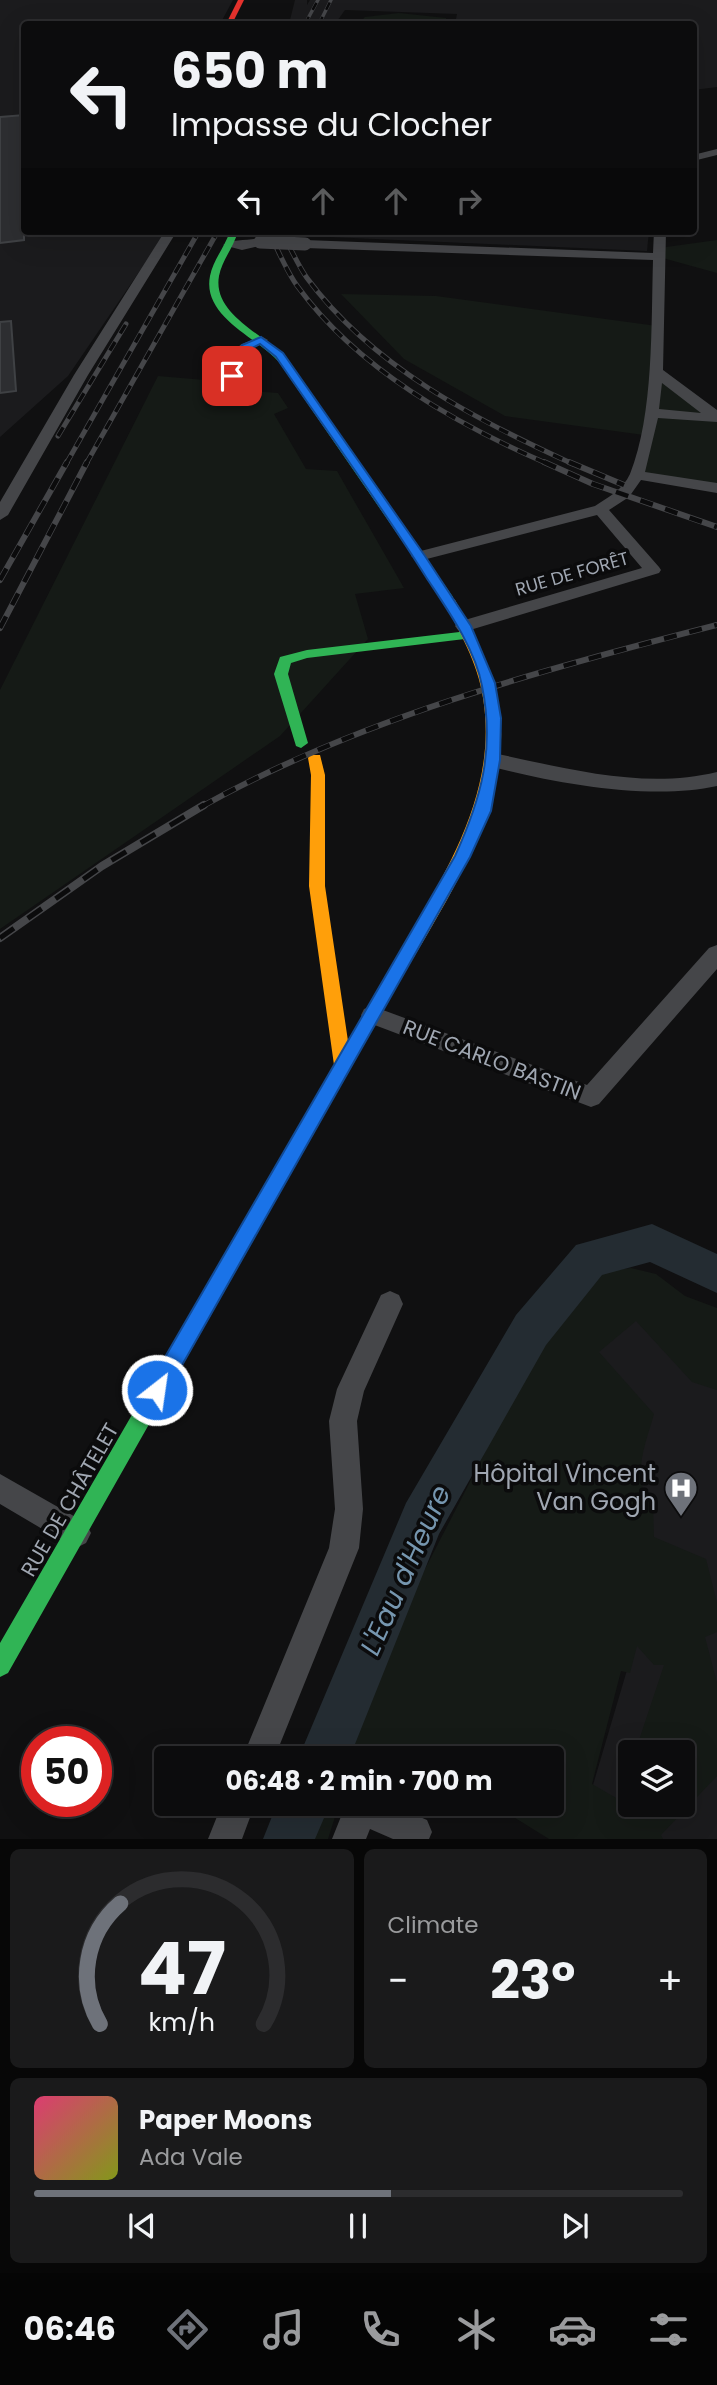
<!DOCTYPE html>
<html lang="en">
<head>
<meta charset="utf-8">
<style>
	body { margin:0; font-family:Poppins,sans-serif; background:#1a1a1b; color:#f1f3f6; height:100vh; display:flex; flex-direction:column; font-size:26px; white-space:nowrap }
	* { box-sizing:border-box; margin:0 }
	p { font-size:23px; color:#9a9b9d }
	.icon { flex:none; width:38px; height:38px; fill:none; stroke:currentColor; stroke-width:2; stroke-linecap:round; stroke-linejoin:round }
	.map { position:relative; height:1839px; overflow:hidden }
	.drawer { display:flex; flex-direction:column; gap:10px; padding:10px; background:#070707; flex:1 }
	.drawer>* { flex:none }
	.hud { position:absolute; left:21px; top:21px; width:676px; height:214px; border-radius:7px; box-shadow:0 7px 28px #0002,0 0 0 2px #2c2c2e; background:#0c0c0d; color:#f1f3f6; overflow:hidden }
	.fabs { position:absolute; left:618px; top:1740px; display:grid; gap:14px }
	.fabs a { display:grid; place-items:center; width:77px; height:77px; border-radius:7px; background:#0c0c0d; box-shadow:0 7px 28px #0002,0 0 0 2px #2c2c2e; font-size:35px }
	.speed { position:absolute; left:21px; top:1726px; display:flex; gap:14px; font-size:35px; font-weight:700; text-align:center }
	.speed>* { display:grid; place-content:center; width:91px; height:91px; border-radius:50%; background:#0c0c0d; box-shadow:0 7px 28px #0002,0 0 0 2px #2c2c2e; line-height:1 }
	.speed .limit { border:10px solid #d22; background:#fff; color:#111 }
	.pin { position:absolute; display:grid; place-items:center; width:60px; height:60px; color:#fff; margin:-30px; border-radius:14px; box-shadow:0 4px 10px #0006 }
	.me { position:absolute; width:77px; margin:-38px; rotate:30deg; stroke-linejoin:round; filter:drop-shadow(0 0 5px #0008) }
	.turn { display:flex; align-items:center; gap:24px; height:147px; padding:0 35px; font-size:32px }
	.turn .icon { width:91px; height:91px; stroke-width:2.5 }
	.turn b { display:block; font-size:49px; line-height:60px }
	.lanes { display:flex; align-items:center; height:66px; padding:0 35px; background:#0003; justify-content:center; gap:35px; direction:ltr }
	.lanes .off { opacity:.35 }
	.big { font-size:52px; font-weight:700; line-height:1.1 }
	.drawer .card { flex:1; display:flex; flex-direction:column; justify-content:center; gap:10px; min-width:0; padding:0 24px; border-radius:10px; background:#1a1a1b }
	.drawer .dial { align-items:center; gap:0 }
	.dial svg { height:182px; overflow:visible; fill:none; stroke:#2c2c2e; stroke-width:7; stroke-linecap:round; text-anchor:middle }
	.dial text { fill:#f1f3f6; stroke:none }
	.song { display:flex; align-items:center; gap:21px }
	.cover { width:84px; height:84px; border-radius:10px; background:linear-gradient(135deg,hsl(340 70% 55%),hsl(70 70% 35%)) }
	.played { height:7px; border-radius:4px; background:linear-gradient(90deg,#6e727a 55%,#2c2c2e 55%) }
	.keys { display:flex; justify-content:space-around; direction:ltr }
	.heat { display:flex; justify-content:space-between; align-items:center; font-size:38px; direction:ltr }
	.drawer .tiles { flex:1; display:grid; gap:10px; grid-template-columns:1fr 1fr }
	.card:last-child { grid-column:span 2 }
	.trip { position:absolute; left:154px; top:1746px; width:410px; height:70px; border-radius:7px; background:#0c0c0d; box-shadow:0 7px 28px #0002,0 0 0 2px #2c2c2e; font-weight:700; line-height:70px; text-align:center }
	.menu { display:flex; height:112px; justify-content:space-around; align-items:center; background:#050505; color:#9a9b9d }
	.menu .icon { width:49px; height:49px }
	.menu .current { color:#6e727a }
	.menu b { font-size:32px; color:#f1f3f6 }
	.map>svg:first-child { display:block }
	.built { fill:#1b1b1d; fill-rule:evenodd }
	.green { fill:#151a16; fill-rule:evenodd }
	.lines { fill:none; stroke-linecap:round; stroke-linejoin:round }
	.river { fill:#242c32; fill-rule:evenodd }
	.building { fill:#2d2e31; stroke:#3f4144; stroke-width:2 }
	.street { fill:#454649; fill-rule:evenodd }
	.fast { fill:#30b455; fill-rule:evenodd }
	.slow { fill:#ff9f0a; fill-rule:evenodd }
	.jam { fill:#e5322d; fill-rule:evenodd }
	.rail-far3-casing { stroke:#454649; stroke-width:3.5 }
	.rail-far2-casing { stroke:#454649; stroke-width:5 }
	.rail-far1-casing { stroke:#454649; stroke-width:6 }
	.rail-casing { stroke:#454649; stroke-width:8 }
	.rail-far3 { stroke:#0b0b0c; stroke-width:2.5; stroke-dasharray:8; stroke-linecap:butt }
	.rail-far2 { stroke:#0b0b0c; stroke-width:3.5; stroke-dasharray:10; stroke-linecap:butt }
	.rail-far1 { stroke:#0b0b0c; stroke-width:4.5; stroke-dasharray:13; stroke-linecap:butt }
	.rail { stroke:#0b0b0c; stroke-width:5; stroke-dasharray:17; stroke-linecap:butt }
	.street-bridge { stroke:#454649; stroke-width:13 }
	.route { fill:#1a73e8; stroke:#114b97; stroke-width:2 }
	.labels { text-anchor:middle; stroke-width:7; stroke-linejoin:round; paint-order:stroke }
	.far-street-label { font-size:18px; fill:#a0a7b2; stroke:#0b0b0c }
	.street-label { font-size:21px; fill:#a0a7b2; stroke:#0b0b0c }
	.near-poi-label { font-size:24px; fill:#a0a7b2; stroke:#0b0b0c; text-anchor:end }
	.near-water-label { font-size:28px; font-style:italic; fill:#7696af; stroke:#0b0b0c }
</style>
</head>
<body>
<div class="map">
<svg width="717" height="1839" viewBox="0 0 717 1839">
	<rect width="100%" height="100%" fill="#101011"/>
	<path class="built" d="M0,0H233L220,24H24V231H167L68,376L0,437Z
		M295,0H307V5L310,0H717V87L693,90V24H455L457,14L345,10L335,24H286H289Z
		M308,231H649L647,251L308,236Z
		M599,1275L717,1309V1839H577L656,1572L539,1418ZM630,1752H682V1804H630Z"/>
	<path class="green" d="M399,13L446,18V24L362,20L365,17Z
		M717,240V273L659,257V248Z
		M341,294L436,296L657,326L654,378L717,413V488L637,475L644,435L505,416L404,359Z
		M158,376L228,382L251,391L278,393L288,408L274,414L306,469L337,471L404,588L355,594L368,639L280,736L0,929V690Z
		M631,1268L656,1274L685,1296L717,1308V1390L692,1382L636,1321L599,1352L654,1414C646,1443 629,1481 653,1505L654,1537L706,1559L717,1603V1632L705,1637L717,1683V1776L661,1835L663,1839H549L493,1804H551V1759H341C377,1652 434,1555 484,1454C508,1406 529,1346 562,1302C582,1276 601,1272 631,1268ZM637,1646L654,1665H664L635,1752H682V1804H630V1766L618,1799L592,1784L621,1671L630,1673Z
		M323,1804H339L328,1839H309Z"/>
	<g class="lines">
		<path class="river" d="M652,1224L717,1254V1293L650,1262L602,1275L546,1345L439,1534L349,1759H298L406,1503L516,1315L576,1245Z
			M277,1804H330L315,1839H263Z"/>
	</g>
	<path class="building" d="M24,115V240L0,243V117Z
		M11,321L16,391L0,393V322Z"/>
	<g class="lines">
		<path class="street" d="M717,149V155L693,161V155Z
			M165,231H177L88,375L8,515L0,520V502L74,375Z
			M654,231H666L663,370L717,410V422L658,418L645,472L717,483V493L641,480L629,497L609,510L659,567L661,570L659,573L470,630H458L455,626L458,622L642,568L597,515L419,561L411,556L413,553L595,506C608,497 623,490 630,474C654,414 651,325 653,260L305,248L299,244L305,240L653,253ZM662,383L701,413L659,409Z
			M260,238L264,239V245L242,250L223,245C231,239 249,241 260,238Z
			M261,336L268,340L251,350L237,379H227L225,376L240,345Z
			M493,753C566,768 643,790 717,772V786C651,801 551,783 486,765L484,760L486,755Z
			M717,945V969L599,1104L591,1107L364,1021L361,1015L364,1009L372,1006L587,1085L709,948Z
			M390,1291L399,1295L403,1304L364,1391L357,1421L363,1509L359,1548L274,1759H242L329,1548L335,1509L329,1421L337,1389L381,1295Z
			M0,1474L86,1523L91,1533L86,1543L76,1548L66,1543L0,1504Z
			M222,1804H255L242,1839H208Z
			M346,1804H390L427,1820L432,1832L429,1839H393L370,1829L366,1839H332Z"/>
		<path class="fast" d="M230,231H238C234,247 222,260 219,276C212,316 268,335 288,361L453,597V603H445L279,362C257,337 202,317 210,276C213,260 225,247 230,231Z
			M468,631L473,632V638L307,658L291,663L288,674L308,743L301,748L296,746L274,674L280,657L307,650Z
			M162,1372L169,1375L172,1382L169,1389L8,1673L0,1677V1643L155,1375Z"/>
		<path class="slow" d="M449,596L455,600C479,644 503,689 501,740C497,827 443,906 401,979C369,1035 338,1091 306,1147L300,1149L294,1147L291,1141L334,1065L309,886L311,775L308,758L310,755H320L325,775V886L348,1041C369,1005 391,968 412,931C454,859 497,784 483,698C478,663 459,631 443,600Z"/>
		<path class="jam" d="M238,0H244L232,24H226Z
			M300,1133L306,1135L309,1141L306,1147L169,1389L162,1392L155,1389L152,1382L155,1375L294,1135Z"/>
		<defs>
			<path id="rail-far3" d="M305,24L318,0
				M319,24L331,0"/>
			<path id="rail-far2" d="M268,231C278,249 286,271 298,287C358,369 456,424 548,464
				M281,231C290,246 297,264 307,278C373,367 474,419 573,464
				M58,436L126,324
				M66,464L199,231
				M86,464L218,231"/>
			<path id="rail-far1" d="M544,462L593,484L717,527
				M569,462L624,485
				M0,580L67,462
				M0,628L87,462
				M201,807C360,718 542,670 717,625"/>
			<path id="rail" d="M0,938L102,866L204,805"/>
		</defs>
		<use href="#rail-far3" class="rail-far3-casing"/>
		<use href="#rail-far2" class="rail-far2-casing"/>
		<use href="#rail-far1" class="rail-far1-casing"/>
		<use href="#rail" class="rail-casing"/>
		<use href="#rail-far3" class="rail-far3"/>
		<use href="#rail-far2" class="rail-far2"/>
		<use href="#rail-far1" class="rail-far1"/>
		<use href="#rail" class="rail"/>
		<path class="street-bridge" d="M260,242L305,244"/>
	</g>
	<path class="route" d="M261,337L283,353L425,556L471,626L495,683L501,718L500,760L491,811L470,857L164,1397L157,1400L150,1397L147,1390L150,1383L455,856C481,799 495,750 482,686C475,648 447,609 426,577C379,502 326,430 276,357L260,344L250,349L236,379L227,376L242,345Z"/>
	<defs>
		<symbol id="hospital-pin" viewBox="-11 -11 22 30"><path d="M0 17L-7.5 6A9.5 9.5 0 1 1 7.5 6Z" fill="#6e727a" stroke="#0b0b0c"/><path d="M-5-5h3v3.5h4V-5h3V5h-3V1.5h-4V5h-3Z" fill="#fff"/></symbol>
	</defs>
	<g fill-rule="evenodd">
		<use href="#hospital-pin" x="662" y="1469" width="38" height="52"/>
	</g>
	<g class="labels">
		<g class="far-street-label">
			<text transform="translate(572 574) rotate(-16)" y="6">RUE DE FORÊT</text>
		</g>
		<g class="street-label">
			<text transform="translate(492 1060) rotate(21)" y="7">RUE CARLO BASTIN</text>
			<text transform="translate(70 1500) rotate(-60)" y="7">RUE DE CHÂTELET</text>
		</g>
		<g class="near-poi-label">
			<text x="656" y="1482">Hôpital Vincent<tspan x="656" dy="28">Van Gogh</tspan></text>
		</g>
		<g class="near-water-label">
			<text transform="translate(405 1570) rotate(-66)" y="10">L'Eau d'Heure</text>
		</g>
	</g>
</svg>
<div class="fabs">
<a><svg class="icon" aria-label="layers" viewBox="0 0 24 24"><path d="M12 4l9 5-9 5-9-5zM3 14l9 5 9-5"/></svg></a>
</div>
<div class="speed"><div class="limit">50</div></div>
<div class="pin" style="left:232px;top:376px;background:#d93025"><svg class="icon" aria-label="arrive" viewBox="0 0 24 24"><path d="M6 21V4h12l-3 4 3 4H6"/></svg></div>
<svg class="me" style="left:157px;top:1390px" viewBox="-20 -20 40 40"><circle r="17" fill="#1a73e8" stroke="#fff" stroke-width="3"/><path d="M0-11L8 9 0 5-8 9z" fill="#fff"/></svg>
<div class="trip">06:48 · 2 min · 700 m</div>
<div class="hud">
<div class="turn"><svg class="icon" aria-label="left" viewBox="0 0 24 24"><path d="M17 20v-9H6M10 6l-5 5 5 5"/></svg><div><b>650 m</b>Impasse du Clocher</div></div>
<div class="lanes"><svg class="icon" aria-label="left" viewBox="0 0 24 24"><path d="M17 20v-9H6M10 6l-5 5 5 5"/></svg><svg class="icon off" aria-label="ahead" viewBox="0 0 24 24"><path d="M12 20V5M6 11l6-6 6 6"/></svg><svg class="icon off" aria-label="ahead" viewBox="0 0 24 24"><path d="M12 20V5M6 11l6-6 6 6"/></svg><svg class="icon off" aria-label="right" viewBox="0 0 24 24"><path d="M7 20v-9h11M14 6l5 5-5 5"/></svg></div>
</div>
</div>
<section class="drawer">
<div class="tiles">
<div class="card dial"><svg viewBox="0 0 100 80">
<path d="M14 69A42 42 0 1 1 86 69"/>
<path d="M14 69A42 42 0 0 1 23 16" stroke="#6e727a"/>
<text x="50" y="56" font-size="32" font-weight="700">47</text>
<text x="50" y="72" font-size="11">km/h</text>
</svg></div>
<div class="card"><p>Climate</p>
<div class="heat"><a>−</a><b class="big">23°</b><a>+</a></div>
</div>
<div class="card">
<div class="song"><i class="cover"></i><div><b>Paper Moons</b><p>Ada Vale</p></div></div>
<div class="played"></div>
<div class="keys"><svg class="icon" aria-label="previous" viewBox="0 0 24 24"><path d="M18 5L8 12l10 7zM5 5v14"/></svg><svg class="icon" aria-label="pause" viewBox="0 0 24 24"><path d="M8 5v14M16 5v14"/></svg><svg class="icon" aria-label="next" viewBox="0 0 24 24"><path d="M6 5l10 7-10 7zM19 5v14"/></svg></div>
</div>
</div>
</section>
<nav class="menu">
<b>06:46</b>
<svg class="icon current" aria-label="directions" viewBox="0 0 24 24"><path d="M12 3l9 9-9 9-9-9zM9 14v-3h6M13 9l2 2-2 2"/></svg>
<svg class="icon" aria-label="music" viewBox="0 0 24 24"><path d="M9 18V5l10-2v13"/><circle cx="6" cy="18" r="3"/><circle cx="16" cy="16" r="3"/></svg>
<svg class="icon" aria-label="phone" viewBox="0 0 24 24"><path d="M5 4h4l2 5-3 2q2 4 5 5l2-3 5 2v4C11 20 4 13 5 4z"/></svg>
<svg class="icon" aria-label="climate" viewBox="0 0 24 24"><path d="M12 3v18M4 7l16 10M4 17L20 7"/></svg>
<svg class="icon" aria-label="car" viewBox="0 0 24 24"><path d="M5 17H2v-5l4-1 3-4h7l3 4 3 1v5h-3M9 17h6M6 11h13"/><circle cx="7" cy="17" r="2"/><circle cx="17" cy="17" r="2"/></svg>
<svg class="icon" aria-label="filters" viewBox="0 0 24 24"><path d="M4 7h16M4 17h16"/><circle cx="9" cy="7" r="2"/><circle cx="15" cy="17" r="2"/></svg>
</nav>
</body>
</html>
